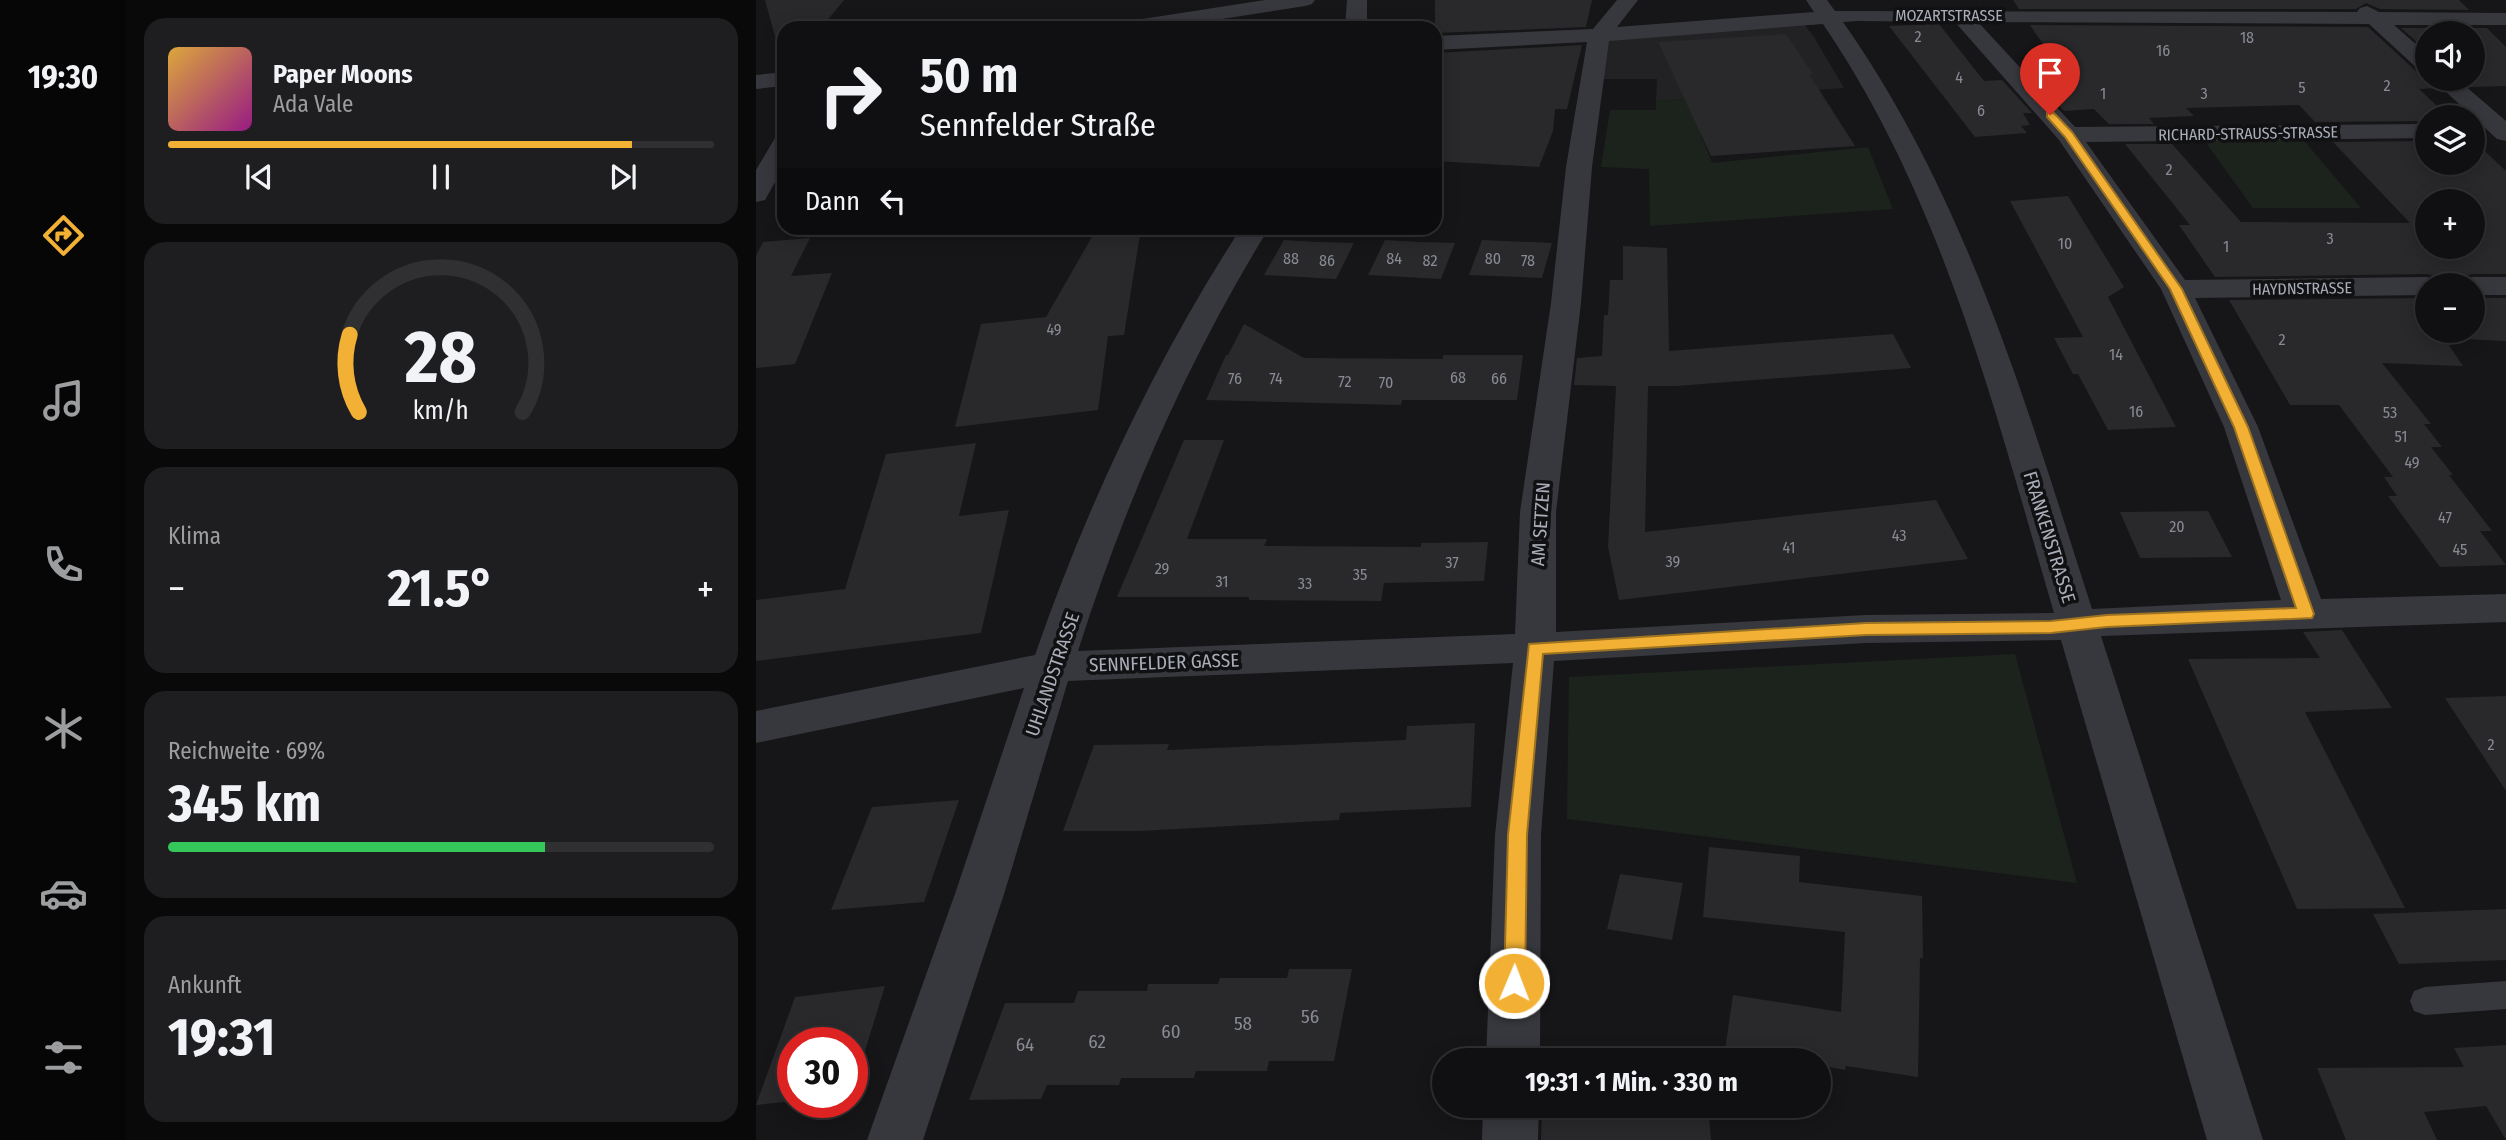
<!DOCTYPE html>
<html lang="de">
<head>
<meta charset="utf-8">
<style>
	body { margin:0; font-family:"Fira Sans Condensed",sans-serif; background:#1e1e20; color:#f1f3f6; height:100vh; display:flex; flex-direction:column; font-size:26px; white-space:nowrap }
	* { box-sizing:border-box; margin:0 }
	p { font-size:23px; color:#9c9d9f }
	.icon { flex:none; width:38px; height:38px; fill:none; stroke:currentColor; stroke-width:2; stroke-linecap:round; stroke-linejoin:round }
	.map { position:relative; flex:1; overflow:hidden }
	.drawer { display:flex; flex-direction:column; gap:18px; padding:18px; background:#09090a; width:630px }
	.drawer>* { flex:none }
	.guide { position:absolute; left:21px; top:21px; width:665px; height:214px; border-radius:21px; box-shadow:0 4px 18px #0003,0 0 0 2px #303032; background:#101012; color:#f1f3f6; overflow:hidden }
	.buttons { position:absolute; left:1659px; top:21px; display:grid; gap:14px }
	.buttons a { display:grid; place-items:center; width:70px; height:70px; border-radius:50%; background:#101012; box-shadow:0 4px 18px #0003,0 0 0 2px #303032; font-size:35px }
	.speed { position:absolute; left:21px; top:1027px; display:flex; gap:14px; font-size:35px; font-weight:700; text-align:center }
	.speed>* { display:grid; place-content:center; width:91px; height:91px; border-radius:50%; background:#101012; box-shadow:0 4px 18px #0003,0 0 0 2px #303032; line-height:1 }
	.speed .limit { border:10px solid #d22; background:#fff; color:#111 }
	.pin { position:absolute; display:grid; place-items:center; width:60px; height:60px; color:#fff; margin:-72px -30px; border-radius:50% 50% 50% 0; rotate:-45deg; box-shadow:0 0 7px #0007 }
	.pin .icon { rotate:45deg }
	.me { position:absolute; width:77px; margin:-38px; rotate:1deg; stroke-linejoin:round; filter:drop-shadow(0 0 5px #0008) }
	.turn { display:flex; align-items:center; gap:24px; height:147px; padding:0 28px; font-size:32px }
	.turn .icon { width:91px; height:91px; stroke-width:2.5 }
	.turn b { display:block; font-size:49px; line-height:60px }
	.then { display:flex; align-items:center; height:66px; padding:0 28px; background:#0003; gap:14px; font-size:26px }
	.big { font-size:52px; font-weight:700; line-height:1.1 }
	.drawer .widget { flex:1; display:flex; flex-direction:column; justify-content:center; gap:10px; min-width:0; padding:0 24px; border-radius:21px; background:#1e1e20 }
	.drawer .dial { align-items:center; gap:0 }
	.dial svg { height:182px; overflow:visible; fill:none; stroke:#303032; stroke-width:7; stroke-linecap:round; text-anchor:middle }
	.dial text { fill:#f1f3f6; stroke:none }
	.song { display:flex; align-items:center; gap:21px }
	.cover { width:84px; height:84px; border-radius:10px; background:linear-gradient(135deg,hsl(40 70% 55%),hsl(310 70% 35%)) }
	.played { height:7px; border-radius:4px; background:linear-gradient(90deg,#f2b134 85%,#303032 85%) }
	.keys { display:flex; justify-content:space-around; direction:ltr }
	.heat { display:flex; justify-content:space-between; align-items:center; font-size:38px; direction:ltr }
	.charge { height:10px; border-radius:5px; background:linear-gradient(90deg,#34c759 69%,#303032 0) }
	.trip { position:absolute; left:676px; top:1048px; width:399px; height:70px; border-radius:35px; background:#101012; box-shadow:0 4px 18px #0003,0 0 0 2px #303032; font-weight:700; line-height:70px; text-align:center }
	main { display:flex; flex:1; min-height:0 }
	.tabs { display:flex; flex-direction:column; width:126px; justify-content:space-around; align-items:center; background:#060607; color:#9c9d9f }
	.tabs .icon { width:49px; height:49px }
	.tabs .active { color:#f2b134 }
	.tabs b { font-size:32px; color:#f1f3f6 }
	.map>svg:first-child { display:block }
	.built { fill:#222225 }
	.green { fill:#1c231d }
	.building { fill:#29292c; fill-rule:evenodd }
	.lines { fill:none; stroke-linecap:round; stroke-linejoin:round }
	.lane { fill:#37383d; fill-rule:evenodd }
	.street { fill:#37383d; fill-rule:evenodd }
	.route { fill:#f2b134; stroke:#9d7322; stroke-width:2 }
	.labels { text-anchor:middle; stroke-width:7; stroke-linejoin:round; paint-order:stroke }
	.far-street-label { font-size:16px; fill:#a8adb8; stroke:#111113 }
	.number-label { font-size:16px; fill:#888b94 }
	.street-label { font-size:19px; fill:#a8adb8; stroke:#111113 }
	.near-number-label { font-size:19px; fill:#888b94 }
</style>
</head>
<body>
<main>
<nav class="tabs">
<b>19:30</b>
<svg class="icon active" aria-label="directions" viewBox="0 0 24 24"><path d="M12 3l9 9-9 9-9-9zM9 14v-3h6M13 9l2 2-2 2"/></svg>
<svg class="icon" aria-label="music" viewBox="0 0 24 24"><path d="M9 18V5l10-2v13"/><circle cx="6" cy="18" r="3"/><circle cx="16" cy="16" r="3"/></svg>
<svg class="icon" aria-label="phone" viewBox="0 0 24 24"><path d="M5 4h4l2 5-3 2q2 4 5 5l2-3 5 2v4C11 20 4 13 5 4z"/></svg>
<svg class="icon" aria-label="climate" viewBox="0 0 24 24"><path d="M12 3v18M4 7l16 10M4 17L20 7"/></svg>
<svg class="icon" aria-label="car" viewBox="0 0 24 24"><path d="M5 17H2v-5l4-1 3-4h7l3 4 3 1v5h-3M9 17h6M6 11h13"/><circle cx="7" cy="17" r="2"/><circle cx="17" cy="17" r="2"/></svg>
<svg class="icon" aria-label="filters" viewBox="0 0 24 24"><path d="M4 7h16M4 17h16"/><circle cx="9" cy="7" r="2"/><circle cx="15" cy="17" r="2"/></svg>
</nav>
<section class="drawer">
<div class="widget">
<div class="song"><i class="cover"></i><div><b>Paper Moons</b><p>Ada Vale</p></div></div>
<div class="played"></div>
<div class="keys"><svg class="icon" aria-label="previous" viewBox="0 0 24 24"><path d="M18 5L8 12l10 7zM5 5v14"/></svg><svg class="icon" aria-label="pause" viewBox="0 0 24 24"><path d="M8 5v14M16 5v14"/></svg><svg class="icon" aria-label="next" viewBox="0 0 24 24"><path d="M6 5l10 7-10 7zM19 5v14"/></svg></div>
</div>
<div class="widget dial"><svg viewBox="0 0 100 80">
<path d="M14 69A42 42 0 1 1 86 69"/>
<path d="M14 69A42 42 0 0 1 10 35" stroke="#f2b134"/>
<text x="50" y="56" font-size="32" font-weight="700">28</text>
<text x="50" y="72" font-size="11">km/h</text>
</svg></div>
<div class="widget"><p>Klima</p>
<div class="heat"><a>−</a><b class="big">21.5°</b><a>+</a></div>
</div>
<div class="widget"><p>Reichweite · 69%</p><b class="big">345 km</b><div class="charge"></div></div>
<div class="widget"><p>Ankunft</p><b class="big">19:31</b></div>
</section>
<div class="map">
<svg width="1750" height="1140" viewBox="0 0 1750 1140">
	<rect width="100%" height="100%" fill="#161618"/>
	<path class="built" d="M1045,20L1058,37L1088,88L900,101L901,79H837L844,35Z"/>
	<path class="green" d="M931,99L956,163L1112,147L1137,209L894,226L893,169L845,167L854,110H900V101Z
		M1445,136L1545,137L1605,208H1497Z
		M1259,654L1321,883L811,819L813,677Z"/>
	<path class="building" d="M9,0H88L65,28H28V69Z
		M679,0H836L830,27L679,33Z
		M1257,0H1703L1713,10L1624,9L1610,3L1600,9H1263Z
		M1183,24L1228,81L1246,80L1276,113H1267L1274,125L1265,126L1271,133L1219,137L1133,26Z
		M1274,25L1612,27L1661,72L1671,74V79L1682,88L1663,89L1693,117H1671V121L1559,122L1543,105L1430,108L1438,116L1393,118L1398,124H1353L1338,109L1308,111L1277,78L1309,76Z
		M1645,28H1731L1750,47V86L1715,87L1705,79H1717V33H1671V51Z
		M1030,34L1057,74H1053L1099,146L955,156L902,42Z
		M826,45L811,109H799L797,131L783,167L679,161V53Z
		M1717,140L1750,171V274H1716L1705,278L1700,285H1688L1682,277L1671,274L1459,277L1423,225H1434L1369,144H1416L1485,222L1654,223L1577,142L1671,141V163H1717ZM1671,201H1717V247H1671Z
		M1312,196L1368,287L1352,297L1420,427L1352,430L1322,374H1317L1298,338L1327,337L1254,201Z
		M341,228H385L368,335L352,336L342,410L199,427L225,324L290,317L337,235L336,229Z
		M54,238L35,276L76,273L39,364L0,368V256L7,242Z
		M528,240L562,242L598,243L580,279L508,275Z
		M629,240L663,242L699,243L685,279L612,275Z
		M726,240L796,243L786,278L713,275Z
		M867,246L911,248L913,351L1137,334L1155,368L920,386H892L889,532L1180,500L1212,559L863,600L852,547L860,386L818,385L821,358L846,356L848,315H852L854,280H867Z
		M1671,298V331H1717V298H1750V341L1688,338L1707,366L1626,363L1675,424H1668L1686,447H1675L1697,475H1693L1736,531H1724L1750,565L1684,567L1632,496H1641L1628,477H1637L1583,405H1534L1473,300Z
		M488,324L548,358L687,359V355H767L761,400H646L645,405L450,400L470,355H472Z
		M428,440H468L431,539H511L508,546L665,547V543L732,542L728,581L628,583L625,601L493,600V597H361Z
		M220,443L203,516L253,510L225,633L0,661V600L89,589L130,454Z
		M1452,511L1476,557L1384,558L1364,512Z
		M1586,630L1636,708L1549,712L1649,908L1541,909L1432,659L1564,658L1547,632Z
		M1750,696V791L1689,698Z
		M719,723L715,807L584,813L583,820L385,831H307L338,745L413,744L411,750L650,740L651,726Z
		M203,800L168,902L75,910L116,807Z
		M953,847L1044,856L1043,882L1166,896L1167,958H1164L1162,1077L1090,1066L1089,1070L1062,1065V1060H1032L969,1050L977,995L1085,1012L1089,932L947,917Z
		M864,874L927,883L916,940L851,929Z
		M1750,909V960L1643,964L1617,914Z
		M533,969H596L578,1061H513L511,1071H440L438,1078H365L363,1085H291L285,1099L213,1100L249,1003H318L322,991H391L392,984H462L464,978H531Z
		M129,986L96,1093V1043H37V1101L0,1105L39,997Z
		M1750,1045V1140L1730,1106L1668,1112L1681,1140H1590L1561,1068L1708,1067L1698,1048Z
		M855,1106H952L955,1140H785L786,1109Z"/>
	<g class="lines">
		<path class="lane" d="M1750,981V1009L1669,1015L1658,1011L1654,1001L1658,991L1669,987Z"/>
		<path class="street" d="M509,0H559L556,4L549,6L408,28H356L359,23L367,22Z
			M591,0H611V28H589Z
			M861,0H882L861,27L1058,12L1050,0H1071L1079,11L1601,12L1604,8L1611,6L1623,12L1750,13V25H1638L1671,54V72L1663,70L1613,24L1222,22L1319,127L1671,124V138L1330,142L1429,280L1671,277L1681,280L1685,285H1671V295L1439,298L1502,427L1565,599L1750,594V622L1345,636L1507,1140H1451L1305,640L1110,643L798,661L785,835L784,1060H730L739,835L757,663L312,681L249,891L167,1140H111L200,891L268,688L0,743V711L279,655C331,505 399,361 485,228H513C431,361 369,503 322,651L759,634L764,512L795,303L810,167L831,42L679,50V36L837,29ZM1102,21L1199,22L1303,140L1405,289L1468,427L1525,600L1336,609C1271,407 1211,198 1087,22ZM1067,24C1187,200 1239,411 1298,613L1110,615L800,632V512L825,303L836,167L853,41Z
			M28,72V86L0,89V75Z
			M1676,79H1701L1750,121V141L1741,139Z
			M28,135V166L9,200L0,202V170L19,138Z
			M1717,277H1750V295H1717V285H1703L1707,280Z
			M727,1106H783L782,1140H726Z"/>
	</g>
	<path class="route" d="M1291,113H1298L1316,132L1426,289L1492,427L1558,614L1556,618L1351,627L1295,633L1110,635L787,654L771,835L769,983L766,989L758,992L751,989L748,983L752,835L773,644L1110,623L1295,621L1351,615L1540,608L1478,427L1414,289L1309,137L1291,117Z"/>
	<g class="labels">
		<g class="far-street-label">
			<text x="1193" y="21">MOZARTSTRASSE</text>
			<text transform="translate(1492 133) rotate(-1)" y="6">RICHARD-STRAUSS-STRASSE</text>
			<text transform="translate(1546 288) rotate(-1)" y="6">HAYDNSTRASSE</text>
		</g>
		<g class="number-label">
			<text x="1162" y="42">2</text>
			<text x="1491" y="43">18</text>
			<text x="1407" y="56">16</text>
			<text x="1203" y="83">4</text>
			<text x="1631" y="91">2</text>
			<text x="1546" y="93">5</text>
			<text x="1347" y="99">1</text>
			<text x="1448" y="99">3</text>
			<text x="1225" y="116">6</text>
			<text x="1413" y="175">2</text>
			<text x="1574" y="244">3</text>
			<text x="1309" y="249">10</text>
			<text x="1470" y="252">1</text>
			<text x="535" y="264">88</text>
			<text x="638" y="264">84</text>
			<text x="737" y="264">80</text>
			<text x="571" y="266">86</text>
			<text x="674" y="266">82</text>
			<text x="772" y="266">78</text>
			<text x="298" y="335">49</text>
			<text x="1526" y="345">2</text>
			<text x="1360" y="360">14</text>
			<text x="702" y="383">68</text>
			<text x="479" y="384">76</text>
			<text x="520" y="384">74</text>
			<text x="743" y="384">66</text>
			<text x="589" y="387">72</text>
			<text x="630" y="388">70</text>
			<text x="1380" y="417">16</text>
			<text x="1634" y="418">53</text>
			<text x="1645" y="442">51</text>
			<text x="1656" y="468">49</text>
			<text x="1689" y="523">47</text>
			<text x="1421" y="532">20</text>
			<text x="1143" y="541">43</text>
			<text x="1033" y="553">41</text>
			<text x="1704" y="555">45</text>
			<text x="917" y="567">39</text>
			<text x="696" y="568">37</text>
			<text x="406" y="574">29</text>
			<text x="604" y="580">35</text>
			<text x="466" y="587">31</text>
			<text x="549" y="589">33</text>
			<text x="1735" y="750">2</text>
		</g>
		<g class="street-label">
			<text transform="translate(784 524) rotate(-86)" y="7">AM SETZEN</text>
			<text transform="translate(1294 537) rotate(73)" y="7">FRANKENSTRASSE</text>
			<text transform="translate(408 662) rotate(-2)" y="7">SENNFELDER GASSE</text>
			<text transform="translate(296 674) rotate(-71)" y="7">UHLANDSTRASSE</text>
		</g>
		<g class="near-number-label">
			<text x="554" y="1023">56</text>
			<text x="487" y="1030">58</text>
			<text x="415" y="1038">60</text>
			<text x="341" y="1048">62</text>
			<text x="269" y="1051">64</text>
		</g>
	</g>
</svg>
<div class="buttons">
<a><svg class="icon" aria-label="sound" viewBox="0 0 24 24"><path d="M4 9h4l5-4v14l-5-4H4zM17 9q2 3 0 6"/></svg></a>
<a><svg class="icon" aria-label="layers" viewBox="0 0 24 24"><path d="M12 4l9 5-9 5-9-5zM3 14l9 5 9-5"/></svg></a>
<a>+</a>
<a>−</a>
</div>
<div class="speed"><div class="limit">30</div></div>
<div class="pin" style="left:1294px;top:115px;background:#d93025"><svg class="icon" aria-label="arrive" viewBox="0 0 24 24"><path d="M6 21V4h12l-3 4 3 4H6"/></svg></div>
<svg class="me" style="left:758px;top:983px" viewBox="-20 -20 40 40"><circle r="17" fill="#f2b134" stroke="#fff" stroke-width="3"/><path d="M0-11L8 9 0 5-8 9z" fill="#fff"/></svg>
<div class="trip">19:31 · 1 Min. · 330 m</div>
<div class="guide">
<div class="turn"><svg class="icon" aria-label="right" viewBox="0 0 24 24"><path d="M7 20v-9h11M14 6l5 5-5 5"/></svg><div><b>50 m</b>Sennfelder Straße</div></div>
<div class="then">Dann<svg class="icon" aria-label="left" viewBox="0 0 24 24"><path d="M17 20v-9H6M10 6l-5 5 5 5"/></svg></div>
</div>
</div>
</main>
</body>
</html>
